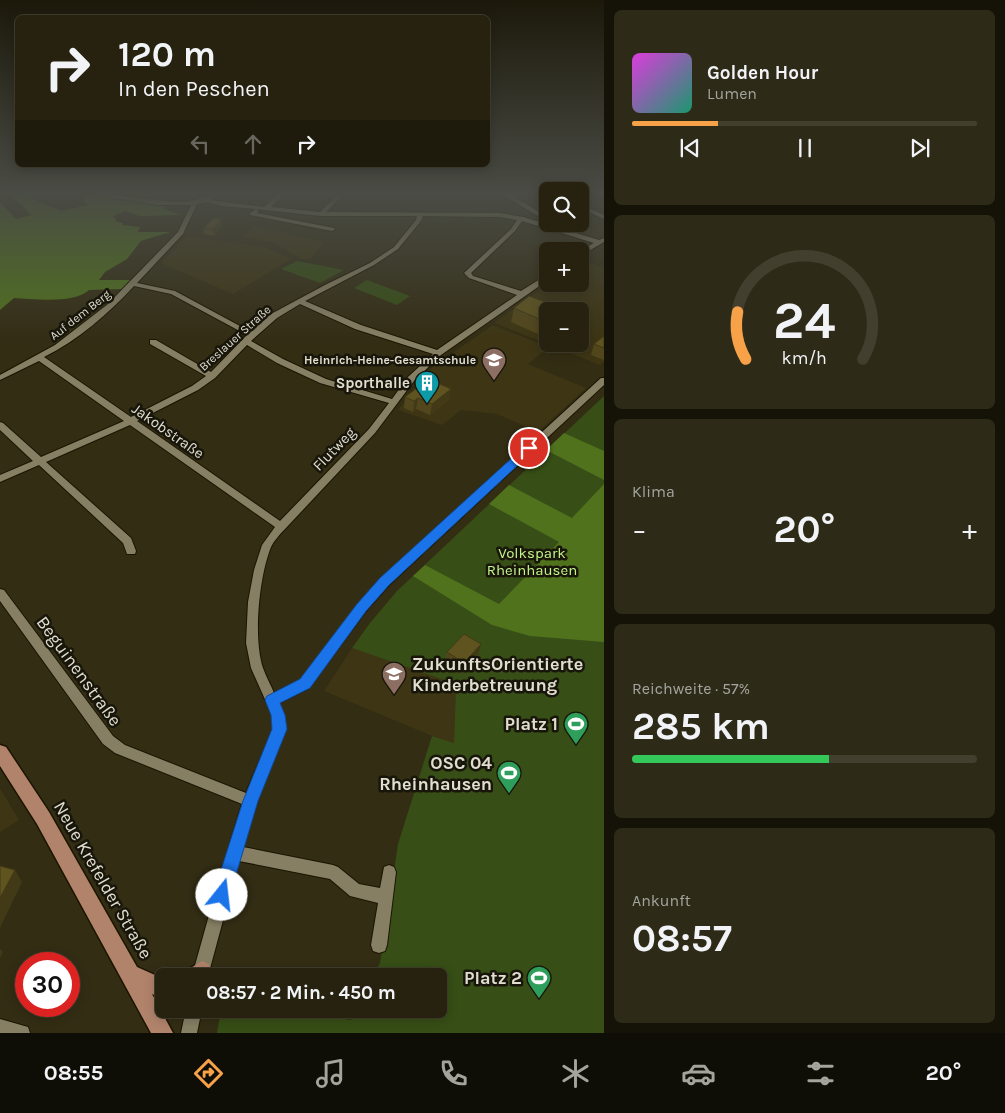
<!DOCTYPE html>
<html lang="de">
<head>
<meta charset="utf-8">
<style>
	body { margin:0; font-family:Karla,sans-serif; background:#2e2a18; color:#f1f3f6; height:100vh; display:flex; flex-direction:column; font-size:19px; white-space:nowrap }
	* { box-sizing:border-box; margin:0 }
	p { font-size:16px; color:#a4a49e }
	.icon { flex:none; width:28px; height:28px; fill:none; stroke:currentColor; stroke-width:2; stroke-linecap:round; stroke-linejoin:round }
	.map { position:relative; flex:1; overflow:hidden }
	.drawer { display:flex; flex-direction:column; gap:10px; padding:10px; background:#151308; width:401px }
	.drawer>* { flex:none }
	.guide { position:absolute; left:15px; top:15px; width:475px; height:152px; border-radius:8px; box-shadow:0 2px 12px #0003,0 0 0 1px #423f2f; background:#26220f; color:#f1f3f6; overflow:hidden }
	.tools { position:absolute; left:539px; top:182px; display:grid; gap:10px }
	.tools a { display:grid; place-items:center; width:50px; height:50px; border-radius:8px; background:#26220f; box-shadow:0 2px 12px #0003,0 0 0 1px #423f2f; font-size:25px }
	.speed { position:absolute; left:15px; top:952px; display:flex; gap:10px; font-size:25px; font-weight:700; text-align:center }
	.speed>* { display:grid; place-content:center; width:65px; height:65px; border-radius:50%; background:#26220f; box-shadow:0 2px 12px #0003,0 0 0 1px #423f2f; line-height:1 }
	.speed .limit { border:8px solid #d22; background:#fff; color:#111 }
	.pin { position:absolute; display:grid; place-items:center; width:42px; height:42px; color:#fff; margin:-21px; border:2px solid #fff; border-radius:50%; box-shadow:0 1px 5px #0007 }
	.me { position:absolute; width:55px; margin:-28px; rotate:16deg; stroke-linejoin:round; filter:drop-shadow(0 0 4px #0008) }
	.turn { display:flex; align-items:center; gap:18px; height:105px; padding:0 20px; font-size:22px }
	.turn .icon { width:65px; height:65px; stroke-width:2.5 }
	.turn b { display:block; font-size:35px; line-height:42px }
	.lanes { display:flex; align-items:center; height:48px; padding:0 20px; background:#0003; justify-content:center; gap:25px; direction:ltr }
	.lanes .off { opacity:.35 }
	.big { font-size:38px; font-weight:700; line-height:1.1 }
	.drawer .tile { flex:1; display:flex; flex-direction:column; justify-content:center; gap:8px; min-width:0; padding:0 18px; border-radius:8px; background:#2e2a18 }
	.drawer .dial { align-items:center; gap:0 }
	.dial svg { height:130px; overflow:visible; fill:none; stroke:#423f2f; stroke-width:7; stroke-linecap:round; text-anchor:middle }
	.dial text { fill:#f1f3f6; stroke:none }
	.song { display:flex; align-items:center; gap:15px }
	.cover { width:60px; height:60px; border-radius:8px; background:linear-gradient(135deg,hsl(300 70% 55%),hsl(160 70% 35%)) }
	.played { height:5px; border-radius:2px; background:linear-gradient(90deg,#f7a148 25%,#423f2f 25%) }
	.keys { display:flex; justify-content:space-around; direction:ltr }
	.heat { display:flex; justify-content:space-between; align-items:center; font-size:28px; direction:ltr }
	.charge { height:8px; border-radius:4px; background:linear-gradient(90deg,#34c759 57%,#423f2f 0) }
	.trip { position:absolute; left:155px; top:968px; width:292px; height:50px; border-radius:8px; background:#26220f; box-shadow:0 2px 12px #0003,0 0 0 1px #423f2f; font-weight:700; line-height:50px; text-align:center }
	.tab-bar { display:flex; height:80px; justify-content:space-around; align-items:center; background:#0f0e06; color:#a4a49e }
	.tab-bar .icon { width:35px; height:35px }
	.tab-bar .active { color:#f7a148 }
	.tab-bar b { font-size:22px; color:#f1f3f6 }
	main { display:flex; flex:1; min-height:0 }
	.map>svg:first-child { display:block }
	.built { fill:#3d3514; fill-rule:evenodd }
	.green { fill:#374e16 }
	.forest { fill:#50721d }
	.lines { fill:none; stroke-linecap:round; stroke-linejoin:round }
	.minor-casing { stroke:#1b1500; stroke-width:2 }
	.major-casing { stroke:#1b1500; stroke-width:3 }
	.minor { fill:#867f64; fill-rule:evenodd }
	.major { fill:#b1836b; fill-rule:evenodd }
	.wall { fill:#52471c }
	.shaded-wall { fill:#423a16 }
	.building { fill:#5f5320; stroke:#423a16 }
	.route { fill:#1a73e8; stroke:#114b97 }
	.labels { text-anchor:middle; stroke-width:5; stroke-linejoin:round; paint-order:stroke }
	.far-street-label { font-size:12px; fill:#e1decf; stroke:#18160b }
	.far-poi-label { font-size:12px; font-weight:bold; fill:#e1decf; stroke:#18160b; text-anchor:end }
	.poi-label { font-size:15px; font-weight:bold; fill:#e1decf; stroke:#18160b; text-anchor:end }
	.street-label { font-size:15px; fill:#e1decf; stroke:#18160b }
	.park-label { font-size:15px; fill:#c4f688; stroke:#18160b }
	.near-poi-label { font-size:18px; font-weight:bold; fill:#e1decf; stroke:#18160b; text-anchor:end }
	.near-street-label { font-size:18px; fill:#e1decf; stroke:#18160b }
</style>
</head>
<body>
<main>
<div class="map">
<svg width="604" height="1033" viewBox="0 0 604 1033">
	<rect width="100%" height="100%" fill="#332d14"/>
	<path class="built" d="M253,226L324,242H325L310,259H302L273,243L244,236Z
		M186,237L238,243L267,248L291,259L233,294L161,263Z
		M580,260L604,268V362L600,365L494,323L548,284H580ZM548,311H580V344H548Z
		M493,325L549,347L528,364L586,388L538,432L497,414L461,410L442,425L398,410L426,373L435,365Z
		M352,648L456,683L454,743L432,736L324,691Z
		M0,788L19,820L0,832Z"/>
	<path class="green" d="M297,261L344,270L320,283L281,269Z
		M367,280L410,296L397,305L354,288Z
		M604,396V1033H217L221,1009H287L351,1020L357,1009H439V976H373L380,963L398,844L432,736L454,743L456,684L352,648L370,623L397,591Z"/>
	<path class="forest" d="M8,195H22L61,211L88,205L83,199L91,196L163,204L165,209L181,215L140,216L125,211L113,216L117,222L123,223L122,225L140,227L138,232H170L141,241L127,259L105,272L99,280H131L123,289L89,290C74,304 34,299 14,298L0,310V202L16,219L31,215L22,205Z
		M564,433L604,451V480L546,450Z
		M604,484V642L530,636L492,625L413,576L425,565L499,604L559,542L489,504L509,485L572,518Z"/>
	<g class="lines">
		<defs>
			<path id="minor" d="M94,195H112L175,202L190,201L211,195H220L211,200L264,207L277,195H284L271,207L320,212L338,195L341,197L326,212L500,213L523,217L599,240L604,238V242L580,256V251L594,243L522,221L515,231L471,273L473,276L521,291L548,274V280L441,355L414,381L375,433L285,529C280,534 274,541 271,547C259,577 253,638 263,668C266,677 271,685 274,693L301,680L358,605L381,579L601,378H604V385L389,585L366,611L309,688L279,703L284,715L285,729L257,801L243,847L333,865L338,867L359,884L380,888L384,867L389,865L394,867L396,872L387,945L385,951L379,953L373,951L371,945L378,903L350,896L330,879L239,861L208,976H192L220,876L242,804L115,753L103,744L0,601V589L4,590L113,736L125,745L246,793L273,729L272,715L251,668L246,643L248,602L254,570L262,545L275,527L130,425L46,462L131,538L136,551L135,554H127L123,543L39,465L0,482V475L33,461L0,430V422L3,423L41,457L124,421L39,361L0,380V375L55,345L108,304L178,232L191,205H158ZM206,202L221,206L256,209L250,213V215L332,231L335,229L334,228L257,213L259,211L256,209L321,216H417L416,220L394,247L370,263L325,285L271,314L251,332L175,291L137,283L183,234L197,204ZM423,216L500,217L517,220L511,229L464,273L469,278L517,295L437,350L361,325L305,301L374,265L398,249L421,221ZM134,286L171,294L247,335L211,372L156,340H150V344L206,376L192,386L131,417L44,357C78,340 108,314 134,286ZM300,304L355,329L433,354L408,377L392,399L326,379L283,359L251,341L277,318ZM247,345L277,363L320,383L389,403L369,429L280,521L137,421L198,390L215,378Z
				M503,195H511L548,217V222Z
				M580,204L604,215V219L580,208Z
				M186,1009H202L197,1033H181Z
				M0,1019L28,1027L30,1033H0Z"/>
			<path id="major" d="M0,745L6,747L49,812L137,967L164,979V999L152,994L173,1033H151L37,824L0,766Z
				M202,961L209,964L212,971L210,976H186L189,969Z"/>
		</defs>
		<use href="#minor" class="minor-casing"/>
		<use href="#major" class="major-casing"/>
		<use href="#minor" class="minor"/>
		<use href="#major" class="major"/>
	</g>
	<path class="wall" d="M222,219L223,226L214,236L204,234V228Z
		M514,308L548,311V336L542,334L540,335L511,322Z
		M604,336V360L591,355L594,344Z
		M405,397L449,400L430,415L416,409L413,412L404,408Z
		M447,652L478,655L461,674L445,663Z"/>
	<path class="shaded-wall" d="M222,219L223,226L214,236L213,229Z
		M545,320L542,334L540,335L544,321Z
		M451,389L449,400L430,415L432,404Z
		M418,398L416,409L413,412L414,401Z
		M481,644L478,655L461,674L464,663Z
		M15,870L22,882L0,928V898Z
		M0,949L3,952L0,958Z"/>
	<path class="building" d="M213,218L222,219L213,229L204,228Z
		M529,296L570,311H548V320H545L544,321L514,308Z
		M604,336V348L594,344Z
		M429,379L451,389L432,404L418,398L414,401L405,397Z
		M464,634L481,644L464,663L447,652Z
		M0,866L15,870L0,898Z"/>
	<linearGradient id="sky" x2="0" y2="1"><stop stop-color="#1c190b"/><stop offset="0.57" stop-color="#4a4c45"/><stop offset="1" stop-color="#4a4c45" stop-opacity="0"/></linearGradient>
	<rect width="604" height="340" fill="url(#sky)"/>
	<path class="route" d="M529,445L533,446L534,448L533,451L389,585L366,611L310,688L280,703L285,715L287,729L258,801L230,895L228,901L222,904L216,901L213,895L243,801L272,729L271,715L265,700L267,696L300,679L357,604L380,578L525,446Z"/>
	<defs>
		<symbol id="school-pin" viewBox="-11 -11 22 30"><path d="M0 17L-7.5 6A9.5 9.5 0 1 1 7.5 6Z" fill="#8d6e63" stroke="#18160b"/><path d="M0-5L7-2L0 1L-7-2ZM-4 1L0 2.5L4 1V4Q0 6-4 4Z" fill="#fff"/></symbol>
		<symbol id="building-pin" viewBox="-11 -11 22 30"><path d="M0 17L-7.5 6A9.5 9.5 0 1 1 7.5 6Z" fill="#0f9aa8" stroke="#18160b"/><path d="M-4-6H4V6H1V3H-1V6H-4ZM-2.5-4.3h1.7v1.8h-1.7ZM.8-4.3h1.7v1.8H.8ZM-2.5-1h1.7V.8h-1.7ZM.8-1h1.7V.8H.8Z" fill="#fff"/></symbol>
		<symbol id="stadium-pin" viewBox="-11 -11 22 30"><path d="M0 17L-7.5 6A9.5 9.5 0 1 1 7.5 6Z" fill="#2e9e5b" stroke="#18160b"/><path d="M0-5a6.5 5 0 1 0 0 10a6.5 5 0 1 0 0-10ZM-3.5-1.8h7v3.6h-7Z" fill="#fff"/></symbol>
	</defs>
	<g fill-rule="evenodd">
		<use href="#school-pin" x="480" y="346" width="28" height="38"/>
		<use href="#building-pin" x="413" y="369" width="28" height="38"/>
		<use href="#school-pin" x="380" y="660" width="28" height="38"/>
		<use href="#stadium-pin" x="562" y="710" width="28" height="38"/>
		<use href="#stadium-pin" x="495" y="759" width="28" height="38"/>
		<use href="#stadium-pin" x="525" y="964" width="28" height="38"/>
	</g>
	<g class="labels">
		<g class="far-street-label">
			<text transform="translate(80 315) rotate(-38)" y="4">Auf dem Berg</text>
			<text transform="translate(235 338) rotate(-42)" y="4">Breslauer Straße</text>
		</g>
		<g class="far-poi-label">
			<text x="476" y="364">Heinrich-Heine-Gesamtschule</text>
		</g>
		<g class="poi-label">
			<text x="410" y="388">Sporthalle</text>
		</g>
		<g class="street-label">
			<text transform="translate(168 431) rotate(35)" y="5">Jakobstraße</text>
			<text transform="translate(334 449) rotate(-46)" y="5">Flutweg</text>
		</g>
		<g class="park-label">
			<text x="532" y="558">Volkspark<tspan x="532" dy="17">Rheinhausen</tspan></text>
		</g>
		<g class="near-poi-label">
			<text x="412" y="670" text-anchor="start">ZukunftsOrientierte<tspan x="412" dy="21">Kinderbetreuung</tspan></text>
			<text x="558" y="730">Platz 1</text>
			<text x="492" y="769">OSC 04<tspan x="492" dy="21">Rheinhausen</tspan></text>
			<text x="522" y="984">Platz 2</text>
		</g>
		<g class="near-street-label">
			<text transform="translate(79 671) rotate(54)" y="6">Beguinenstraße</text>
			<text transform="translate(103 880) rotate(60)" y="6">Neue Krefelder Straße</text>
		</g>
	</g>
</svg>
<div class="tools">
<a><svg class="icon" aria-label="search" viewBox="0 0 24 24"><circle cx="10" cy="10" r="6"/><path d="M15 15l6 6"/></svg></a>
<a>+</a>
<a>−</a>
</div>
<div class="speed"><div class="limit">30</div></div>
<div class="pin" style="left:529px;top:448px;background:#d93025"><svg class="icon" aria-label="arrive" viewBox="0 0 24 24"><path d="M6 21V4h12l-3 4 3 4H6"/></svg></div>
<svg class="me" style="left:222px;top:895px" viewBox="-20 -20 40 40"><circle r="19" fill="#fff"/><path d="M0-13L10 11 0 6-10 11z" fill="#1a73e8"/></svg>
<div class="trip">08:57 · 2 Min. · 450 m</div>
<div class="guide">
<div class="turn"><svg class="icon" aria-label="right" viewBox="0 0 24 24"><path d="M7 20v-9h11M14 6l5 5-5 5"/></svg><div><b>120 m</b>In den Peschen</div></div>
<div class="lanes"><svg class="icon off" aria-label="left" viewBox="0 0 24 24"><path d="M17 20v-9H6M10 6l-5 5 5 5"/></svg><svg class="icon off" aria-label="ahead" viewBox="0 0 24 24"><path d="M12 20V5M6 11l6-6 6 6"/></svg><svg class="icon" aria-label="right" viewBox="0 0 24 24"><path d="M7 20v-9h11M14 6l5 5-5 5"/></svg></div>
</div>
</div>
<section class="drawer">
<div class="tile">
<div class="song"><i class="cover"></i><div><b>Golden Hour</b><p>Lumen</p></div></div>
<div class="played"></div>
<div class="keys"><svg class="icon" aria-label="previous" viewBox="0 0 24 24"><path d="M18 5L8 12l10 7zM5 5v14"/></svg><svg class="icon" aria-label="pause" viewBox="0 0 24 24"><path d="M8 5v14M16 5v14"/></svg><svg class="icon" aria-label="next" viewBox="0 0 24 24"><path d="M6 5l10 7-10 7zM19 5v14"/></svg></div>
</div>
<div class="tile dial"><svg viewBox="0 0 100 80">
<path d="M14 69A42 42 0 1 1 86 69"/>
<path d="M14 69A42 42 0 0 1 9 40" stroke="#f7a148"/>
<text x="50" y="56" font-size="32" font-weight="700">24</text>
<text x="50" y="72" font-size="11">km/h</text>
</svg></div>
<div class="tile"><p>Klima</p>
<div class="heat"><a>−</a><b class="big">20°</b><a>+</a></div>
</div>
<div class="tile"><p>Reichweite · 57%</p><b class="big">285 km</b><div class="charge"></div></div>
<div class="tile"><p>Ankunft</p><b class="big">08:57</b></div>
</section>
</main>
<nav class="tab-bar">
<b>08:55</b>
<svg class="icon active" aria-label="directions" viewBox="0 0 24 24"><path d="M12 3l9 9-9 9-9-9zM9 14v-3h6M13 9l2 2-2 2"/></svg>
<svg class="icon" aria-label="music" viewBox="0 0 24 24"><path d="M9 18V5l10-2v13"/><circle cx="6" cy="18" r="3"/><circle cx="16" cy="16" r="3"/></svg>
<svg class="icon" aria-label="phone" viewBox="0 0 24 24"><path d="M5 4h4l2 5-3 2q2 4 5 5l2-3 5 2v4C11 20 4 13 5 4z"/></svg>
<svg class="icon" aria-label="climate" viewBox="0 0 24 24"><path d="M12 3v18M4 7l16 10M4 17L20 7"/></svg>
<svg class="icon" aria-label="car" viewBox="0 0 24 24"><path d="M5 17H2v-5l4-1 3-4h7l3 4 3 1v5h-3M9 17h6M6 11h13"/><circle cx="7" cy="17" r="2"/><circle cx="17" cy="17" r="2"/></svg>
<svg class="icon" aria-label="filters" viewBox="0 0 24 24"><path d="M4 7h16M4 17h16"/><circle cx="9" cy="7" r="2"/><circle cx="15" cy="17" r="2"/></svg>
<b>20°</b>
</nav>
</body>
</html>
